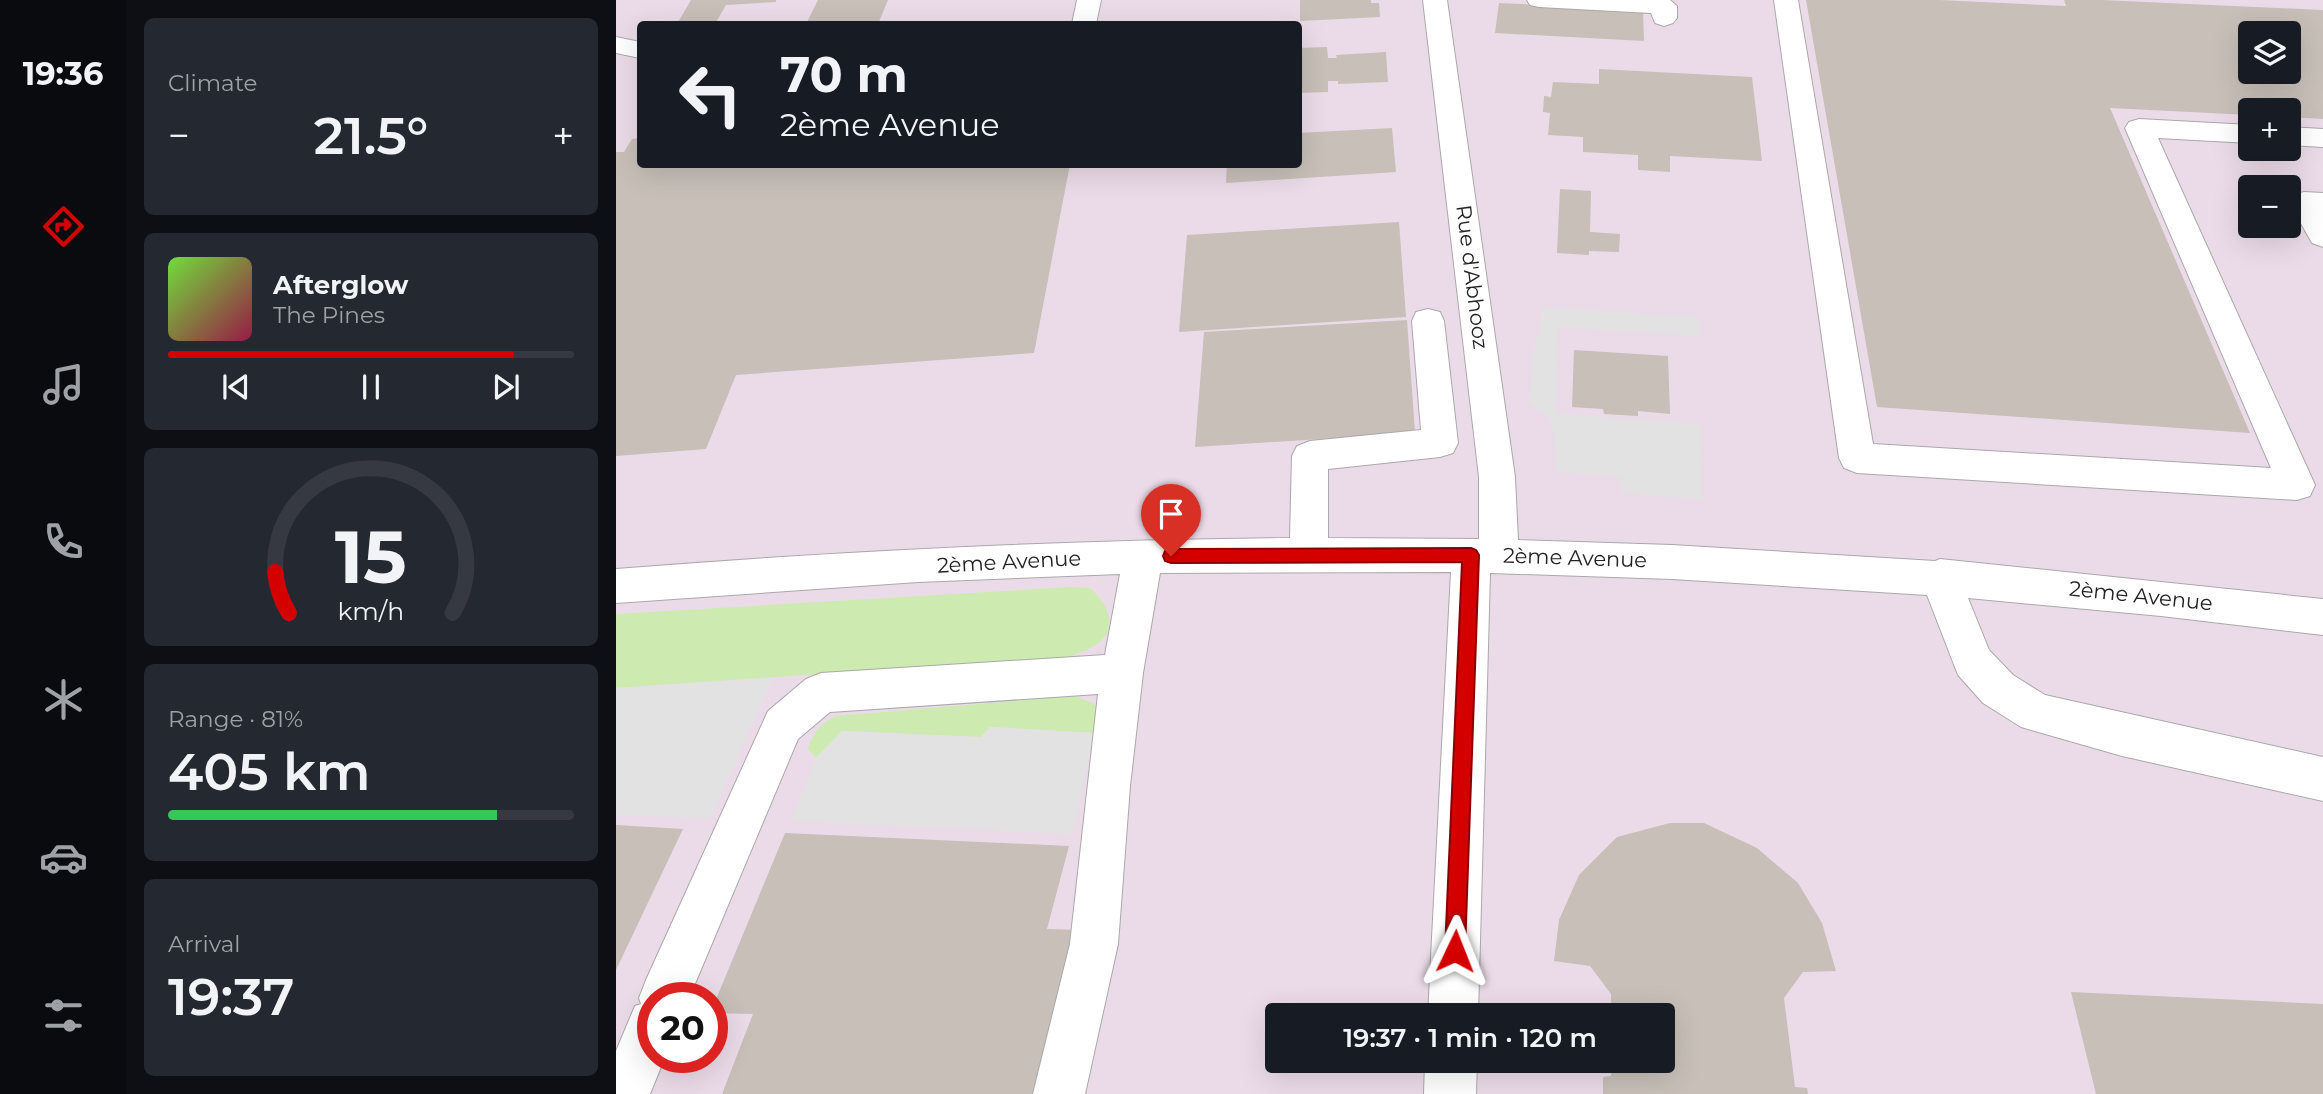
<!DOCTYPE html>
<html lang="en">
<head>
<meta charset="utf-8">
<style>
	body { margin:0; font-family:Montserrat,sans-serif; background:#242831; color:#f1f3f6; height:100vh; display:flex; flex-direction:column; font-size:26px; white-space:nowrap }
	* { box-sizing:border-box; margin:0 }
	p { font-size:23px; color:#9ea1a6 }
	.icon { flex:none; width:38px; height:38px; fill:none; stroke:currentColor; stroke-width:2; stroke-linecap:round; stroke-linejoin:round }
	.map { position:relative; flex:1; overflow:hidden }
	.panel { display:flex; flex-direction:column; gap:18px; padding:18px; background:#0d0f14; width:490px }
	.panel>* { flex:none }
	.top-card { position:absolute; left:21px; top:21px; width:665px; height:147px; border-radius:7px; box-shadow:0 7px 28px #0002; background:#171b24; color:#f1f3f6; overflow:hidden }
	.controls { position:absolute; left:1622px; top:21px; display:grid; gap:14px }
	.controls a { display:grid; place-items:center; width:63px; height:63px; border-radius:7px; background:#171b24; box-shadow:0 7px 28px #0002; font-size:35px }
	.speed { position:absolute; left:21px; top:982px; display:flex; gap:14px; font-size:35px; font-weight:700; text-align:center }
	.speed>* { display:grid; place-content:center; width:91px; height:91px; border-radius:50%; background:#171b24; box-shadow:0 7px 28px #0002; line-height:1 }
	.speed .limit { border:10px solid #d22; background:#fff; color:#111 }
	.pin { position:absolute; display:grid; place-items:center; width:60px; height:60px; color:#fff; margin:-72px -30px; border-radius:50% 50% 50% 0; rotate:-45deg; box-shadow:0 0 7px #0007 }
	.pin .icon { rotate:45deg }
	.me { position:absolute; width:77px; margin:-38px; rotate:2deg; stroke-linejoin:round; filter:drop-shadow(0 0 5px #0008) }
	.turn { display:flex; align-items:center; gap:24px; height:147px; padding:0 28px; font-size:32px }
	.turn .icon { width:91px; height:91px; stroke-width:2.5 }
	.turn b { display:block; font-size:49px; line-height:60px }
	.big { font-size:52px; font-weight:600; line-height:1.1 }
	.panel .card { flex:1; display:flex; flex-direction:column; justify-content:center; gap:10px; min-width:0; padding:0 24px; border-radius:10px; background:#242831 }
	.panel .dial { align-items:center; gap:0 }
	.dial svg { height:182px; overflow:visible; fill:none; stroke:#363941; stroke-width:7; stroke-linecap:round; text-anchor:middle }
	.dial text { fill:#f1f3f6; stroke:none }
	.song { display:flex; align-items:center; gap:21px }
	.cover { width:84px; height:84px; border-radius:10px; background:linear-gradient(135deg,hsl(100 70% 55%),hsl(340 70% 35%)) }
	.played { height:7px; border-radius:4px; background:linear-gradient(90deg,#d40000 85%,#363941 85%) }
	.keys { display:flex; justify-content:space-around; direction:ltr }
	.heat { display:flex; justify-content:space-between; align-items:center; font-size:38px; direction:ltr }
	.charge { height:10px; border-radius:5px; background:linear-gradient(90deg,#34c759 81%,#363941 0) }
	.trip { position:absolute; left:649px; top:1003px; width:410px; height:70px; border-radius:7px; background:#171b24; box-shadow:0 7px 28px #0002; font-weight:600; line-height:70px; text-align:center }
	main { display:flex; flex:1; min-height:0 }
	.dock { display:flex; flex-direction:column; width:126px; justify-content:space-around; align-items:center; background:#090b0e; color:#9ea1a6 }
	.dock .icon { width:49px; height:49px }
	.dock .current { color:#d40000 }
	.dock b { font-size:32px; color:#f1f3f6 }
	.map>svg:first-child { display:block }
	.industrial { fill:#ebdbe8; fill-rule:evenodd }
	.grass { fill:#cdebb0 }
	.parking { fill:#e2e2e2 }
	.building { fill:#c7bfb8; fill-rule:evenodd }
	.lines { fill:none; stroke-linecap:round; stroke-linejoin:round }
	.minor-casing { stroke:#a9a9a9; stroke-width:2 }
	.minor { fill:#fff; fill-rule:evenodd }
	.route { fill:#d40000; stroke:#8a0000; stroke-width:2 }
	.labels { text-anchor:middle; stroke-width:6; stroke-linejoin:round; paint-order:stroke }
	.street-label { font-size:21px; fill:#222; stroke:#fff }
</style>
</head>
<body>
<main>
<nav class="dock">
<b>19:36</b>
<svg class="icon current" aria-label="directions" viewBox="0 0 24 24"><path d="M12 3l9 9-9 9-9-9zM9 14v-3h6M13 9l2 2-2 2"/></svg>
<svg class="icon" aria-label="music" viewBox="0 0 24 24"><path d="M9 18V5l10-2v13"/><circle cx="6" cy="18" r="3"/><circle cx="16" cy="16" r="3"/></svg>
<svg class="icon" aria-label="phone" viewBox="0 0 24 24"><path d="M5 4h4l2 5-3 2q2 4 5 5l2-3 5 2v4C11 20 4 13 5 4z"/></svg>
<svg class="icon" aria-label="climate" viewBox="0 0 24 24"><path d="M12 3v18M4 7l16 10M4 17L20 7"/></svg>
<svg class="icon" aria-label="car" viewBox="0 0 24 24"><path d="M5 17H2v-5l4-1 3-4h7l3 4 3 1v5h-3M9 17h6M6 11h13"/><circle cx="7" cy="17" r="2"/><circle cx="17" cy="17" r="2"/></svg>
<svg class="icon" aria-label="filters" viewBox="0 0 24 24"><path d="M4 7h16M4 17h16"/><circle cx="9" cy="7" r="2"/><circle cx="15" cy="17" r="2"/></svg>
</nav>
<section class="panel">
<div class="card"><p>Climate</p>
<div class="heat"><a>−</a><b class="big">21.5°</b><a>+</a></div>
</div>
<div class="card">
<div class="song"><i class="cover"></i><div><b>Afterglow</b><p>The Pines</p></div></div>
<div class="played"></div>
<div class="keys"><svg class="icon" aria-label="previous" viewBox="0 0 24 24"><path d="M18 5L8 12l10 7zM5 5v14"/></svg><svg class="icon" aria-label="pause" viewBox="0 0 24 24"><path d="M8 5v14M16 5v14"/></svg><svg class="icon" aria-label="next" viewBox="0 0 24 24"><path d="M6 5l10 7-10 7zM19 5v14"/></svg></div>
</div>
<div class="card dial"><svg viewBox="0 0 100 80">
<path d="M14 69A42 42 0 1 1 86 69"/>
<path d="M14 69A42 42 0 0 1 8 51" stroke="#d40000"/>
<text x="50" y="56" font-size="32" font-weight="700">15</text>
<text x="50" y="72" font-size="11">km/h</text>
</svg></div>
<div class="card"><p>Range · 81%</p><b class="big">405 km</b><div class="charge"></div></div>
<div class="card"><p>Arrival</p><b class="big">19:37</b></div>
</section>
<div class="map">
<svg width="1707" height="1094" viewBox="0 0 1707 1094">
	<rect width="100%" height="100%" fill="#f2efe9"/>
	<path class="industrial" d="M0,0H1707V1094H0ZM24,24H682V164H24ZM1634,33H1673V72H1634ZM1634,110H1673V149H1634ZM1634,187H1673V226H1634ZM37,998H96V1057H37ZM662,1015H1046V1060H662Z"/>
	<path class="grass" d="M455,587L474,588C492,603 504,629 480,645C472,650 462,653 453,657L0,688V614Z
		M458,696L477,703L482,711L478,733L374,727L365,737L226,731L200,758L192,749C197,732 205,723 220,716Z"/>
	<path class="parking" d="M926,307L1083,317V336L942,327L940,413L1085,424L1086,499L1005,493V477L939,472V448L934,419L913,401L916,352L925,327Z
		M157,678L94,818L0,815V688Z
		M374,727L478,733L456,834L175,821L200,758L226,731L365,737Z"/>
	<path class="building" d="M75,0H160V2L110,5L99,24H61Z
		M202,0H272L262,24H190Z
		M684,0H755V3H763L764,17L684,21Z
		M1190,0H1323L1450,6L1448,0H1486L1707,10V119L1673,117V110H1634V115L1494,108L1634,433L1261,407ZM1634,33H1673V72H1634Z
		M883,3L1027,10L1028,41L879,33Z
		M711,47L712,58H721L720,55L770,52L772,82L722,84V81H712V92L682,93V48Z
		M983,69L1136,77L1146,161L1054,156V172L1022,170V155L967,152V137L932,135L934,113L927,112L928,96L935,97L937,82L983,84Z
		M776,128L780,172L610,183L611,164H682V133Z
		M24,138V164H454L418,353L120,375L90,449L0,456V152H8L16,139Z
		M944,189L975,191L974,232L1004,234L1003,252L973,251V255L941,253Z
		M783,222L790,317L563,332L571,235Z
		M791,320L799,433L579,447L588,332Z
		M958,350L1052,356L1054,414L1022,411V416L988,414L987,409L956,407Z
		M1054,823H1088L1141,848L1182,883L1206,923L1220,971L1187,972L1168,998L1179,1087L1191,1088L1192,1094H987V1077L995,1076V1060H1046V1015H995V994L974,966L938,961L943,920L963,875L1001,837Z
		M0,825L67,829L0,970Z
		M169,833L453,846L431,929L466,930L426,1094H106L137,1014L96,1013V1009Z
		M1455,992L1707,1004V1094H1480Z"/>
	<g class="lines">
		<defs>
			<path id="minor" d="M461,0H485L480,24H456Z
				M807,0H831L899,477L902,540L1056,545L1319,561L1324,559L1707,599V635L1545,616L1352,598L1373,650L1397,675L1429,695L1707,757V801L1506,756L1405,727L1367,703L1342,675L1311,595L1056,579L874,573L862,1015H812L835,572L544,573L527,673L514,786L502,944L469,1094H417L454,944L482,694L214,712L182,739L73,998H37V1057H49L34,1094H0V1051L19,1006L25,1004L23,998L30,980L152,711L190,679L205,673L489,655L504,574L302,582L0,603V569C225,551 449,540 674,538L676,456L681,446L694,441L805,430L796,321L800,312L812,309L824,312L828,321L842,443L837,453L824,457L712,469V538L863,539V477Z
				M911,0H1054L1061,6V18L1057,23L1048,26L1039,23L1035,13L923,7L914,5Z
				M1158,0H1182L1257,444L1655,468L1509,128L1513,122L1523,119L1634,125V143L1542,138L1699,485L1694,496L1681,500L1241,473L1228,468L1223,458Z
				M0,37L24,42V58L0,53Z
				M1673,127L1707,129V147L1673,145Z
				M1688,192L1707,193V247L1696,243L1673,202L1677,195Z
				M809,1060H861L860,1094H808Z"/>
		</defs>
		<use href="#minor" class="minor-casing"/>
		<use href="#minor" class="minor"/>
	</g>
	<path class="route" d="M855,548L860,550L863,555L849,951L846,958L839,961L832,958L829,951L846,562L555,563L549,561L547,556L549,551L555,549Z"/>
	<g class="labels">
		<g class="street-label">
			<text transform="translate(856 277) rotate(83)" y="7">Rue d'Abhooz</text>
			<text transform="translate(959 558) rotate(2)" y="7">2ème Avenue</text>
			<text transform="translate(393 562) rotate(-3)" y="7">2ème Avenue</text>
			<text transform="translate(1525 596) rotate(6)" y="7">2ème Avenue</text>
		</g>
	</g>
</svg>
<div class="controls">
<a><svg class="icon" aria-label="layers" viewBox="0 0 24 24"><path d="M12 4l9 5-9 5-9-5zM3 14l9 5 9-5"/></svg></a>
<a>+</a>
<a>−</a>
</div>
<div class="speed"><div class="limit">20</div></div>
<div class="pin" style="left:555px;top:556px;background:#d93025"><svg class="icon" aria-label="arrive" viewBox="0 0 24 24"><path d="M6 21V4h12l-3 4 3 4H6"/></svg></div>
<svg class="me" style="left:839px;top:951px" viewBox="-20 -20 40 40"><path d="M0-17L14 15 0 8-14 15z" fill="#d40000" stroke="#fff" stroke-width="4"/></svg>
<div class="trip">19:37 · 1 min · 120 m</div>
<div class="top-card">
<div class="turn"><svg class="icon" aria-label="left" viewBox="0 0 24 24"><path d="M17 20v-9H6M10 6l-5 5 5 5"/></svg><div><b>70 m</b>2ème Avenue</div></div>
</div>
</div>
</main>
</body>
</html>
